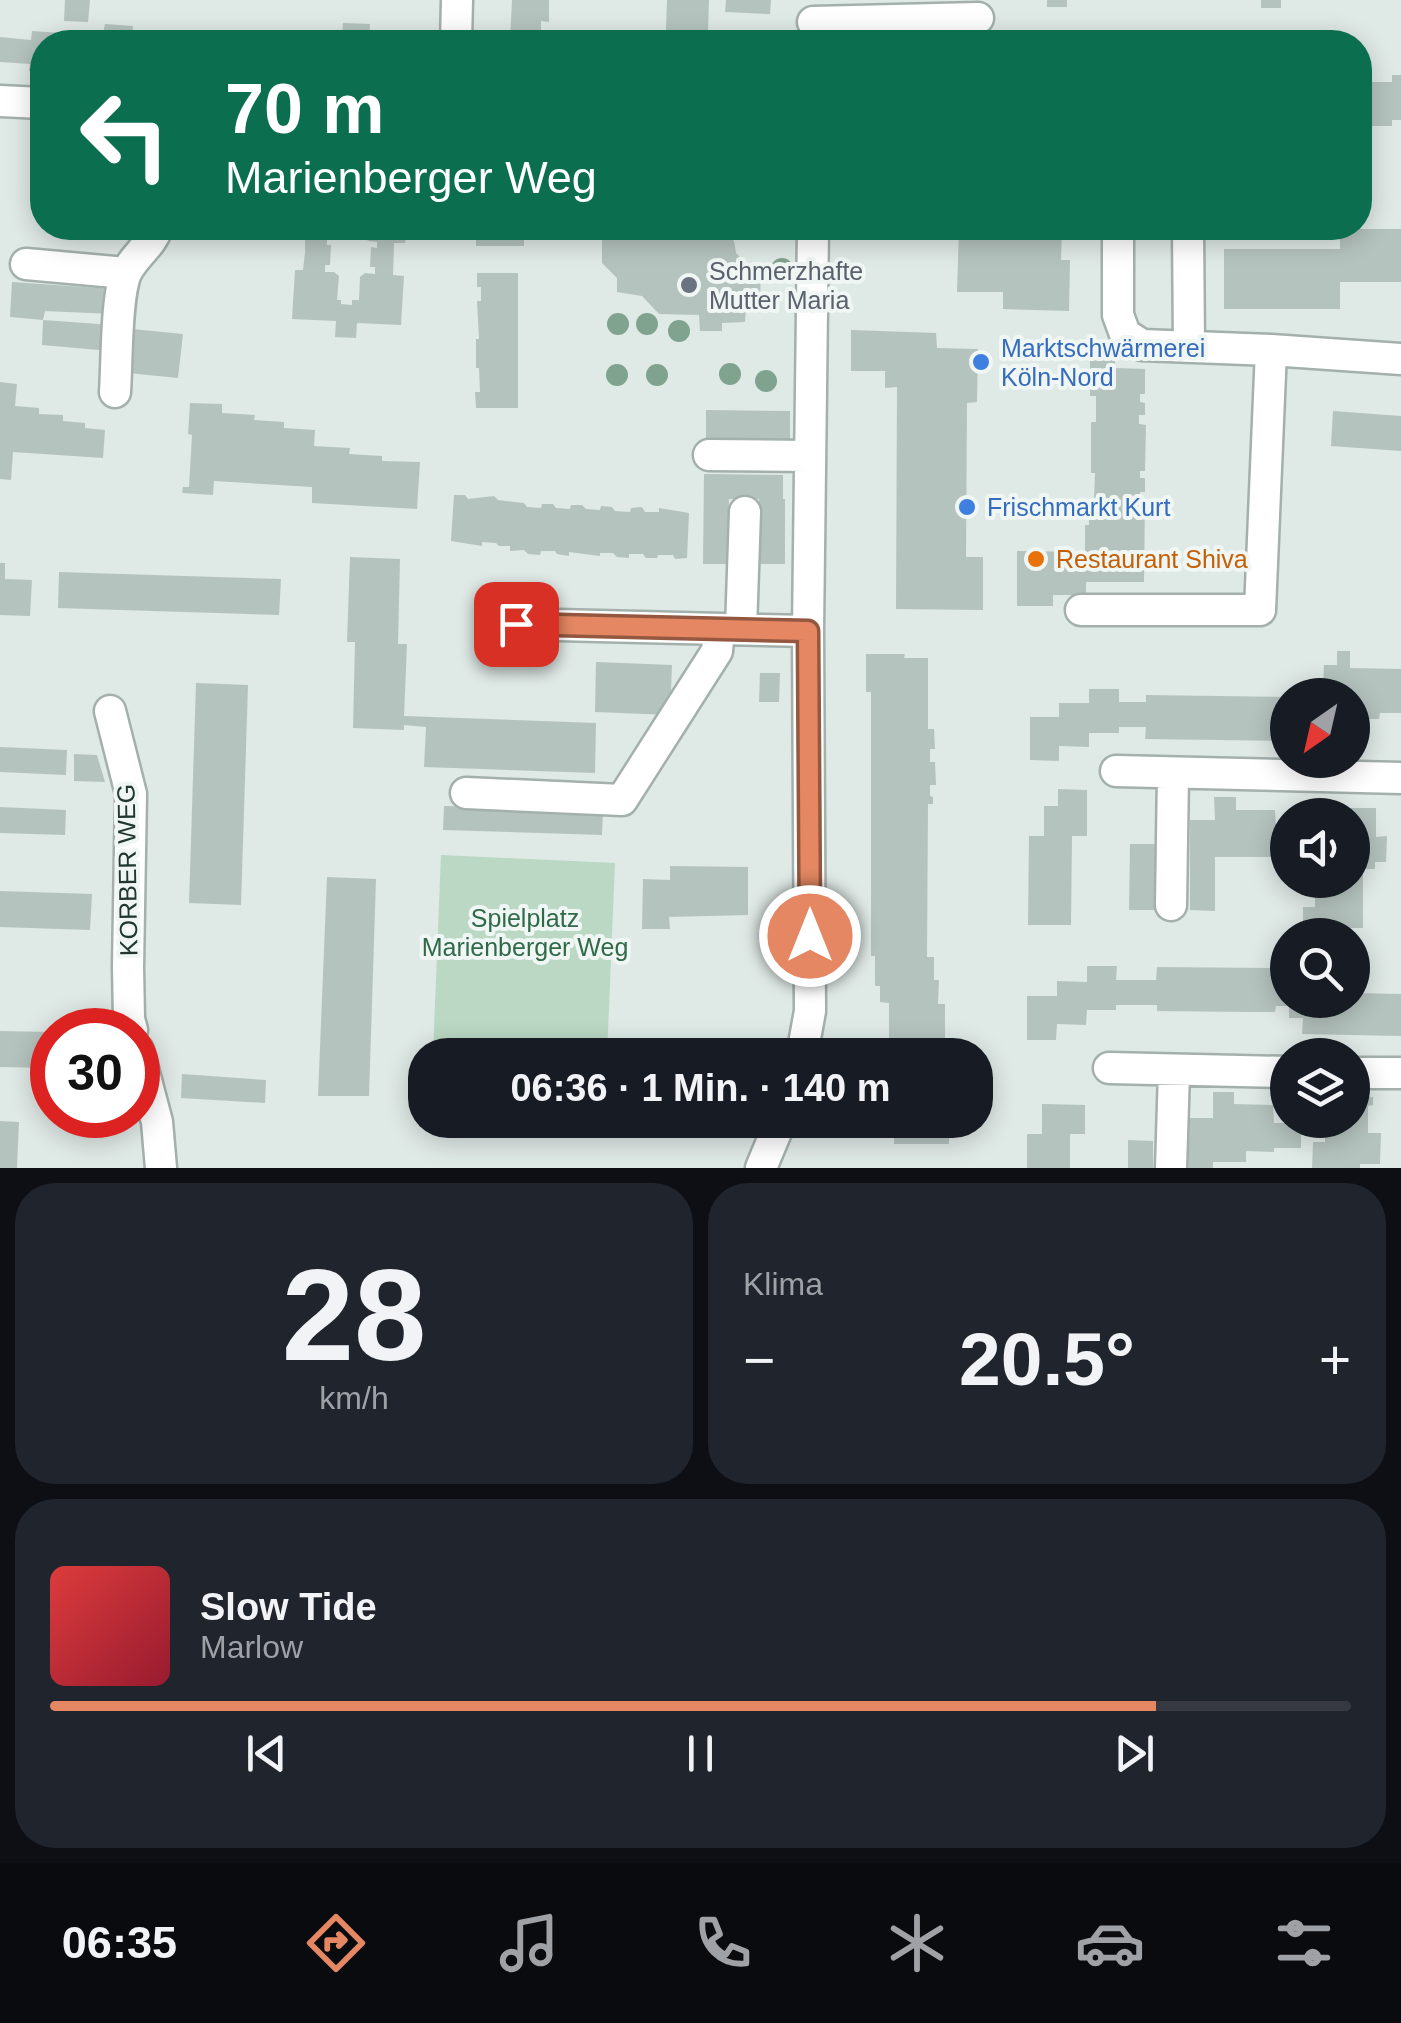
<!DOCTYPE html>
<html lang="de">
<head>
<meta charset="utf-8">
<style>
	body { margin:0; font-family:Helvetica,sans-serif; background:#20242c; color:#f1f3f6; height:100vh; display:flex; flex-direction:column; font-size:38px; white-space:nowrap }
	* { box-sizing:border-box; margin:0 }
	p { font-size:32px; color:#9ea1a6 }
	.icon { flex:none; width:55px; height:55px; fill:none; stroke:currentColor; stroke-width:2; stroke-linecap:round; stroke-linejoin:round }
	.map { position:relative; height:1168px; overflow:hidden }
	.drawer { display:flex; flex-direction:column; gap:15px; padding:15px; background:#0d0f14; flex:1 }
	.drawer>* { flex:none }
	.banner { position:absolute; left:30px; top:30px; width:1342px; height:210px; border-radius:40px; box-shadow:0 5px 25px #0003; background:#0b6e4f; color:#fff; overflow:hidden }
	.needle { width:65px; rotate:214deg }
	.controls { position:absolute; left:1270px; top:678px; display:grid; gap:20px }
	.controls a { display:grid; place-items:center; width:100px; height:100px; border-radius:50%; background:#171b24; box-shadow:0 5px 25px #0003; font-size:50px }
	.speed { position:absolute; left:30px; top:1008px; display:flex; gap:20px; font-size:50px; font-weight:700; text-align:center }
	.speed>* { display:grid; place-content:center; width:130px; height:130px; border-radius:50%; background:#171b24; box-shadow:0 5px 25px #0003; line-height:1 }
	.speed .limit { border:15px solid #d22; background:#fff; color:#111 }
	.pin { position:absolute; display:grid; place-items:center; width:85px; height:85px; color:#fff; margin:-42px; border-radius:20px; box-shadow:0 5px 15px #0006 }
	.me { position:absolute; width:110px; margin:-55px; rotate:0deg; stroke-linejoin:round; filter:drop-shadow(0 0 8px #0008) }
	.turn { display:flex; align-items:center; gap:35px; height:210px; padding:0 30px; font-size:45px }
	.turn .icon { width:130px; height:130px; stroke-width:2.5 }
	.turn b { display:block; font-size:70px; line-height:85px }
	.big { font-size:75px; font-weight:800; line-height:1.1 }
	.drawer .card { flex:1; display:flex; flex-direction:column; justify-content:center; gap:15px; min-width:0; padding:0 35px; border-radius:40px; background:#20242c }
	.drawer .dial { align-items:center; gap:0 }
	.dial b { font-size:130px; line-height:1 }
	.song { display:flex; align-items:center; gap:30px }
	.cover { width:120px; height:120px; border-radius:15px; background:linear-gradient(135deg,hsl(0 70% 55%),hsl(350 70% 35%)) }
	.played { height:10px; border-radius:5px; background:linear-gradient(90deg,#e48762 85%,#363941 85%) }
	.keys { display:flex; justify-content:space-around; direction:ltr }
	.heat { display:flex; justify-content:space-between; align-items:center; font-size:55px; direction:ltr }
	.drawer .tiles { flex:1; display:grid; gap:15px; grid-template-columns:1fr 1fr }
	.card:last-child { grid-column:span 2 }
	.trip { position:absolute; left:408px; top:1038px; width:585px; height:100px; border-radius:40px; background:#171b24; box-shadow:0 5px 25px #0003; font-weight:800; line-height:100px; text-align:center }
	.dock { display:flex; height:160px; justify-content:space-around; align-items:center; background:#090b0e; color:#9ea1a6 }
	.dock .icon { width:70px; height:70px }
	.dock .current { color:#e48762 }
	.dock b { font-size:45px; color:#f1f3f6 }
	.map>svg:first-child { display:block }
	.green { fill:#bad8c3 }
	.building { fill:#b5c3be }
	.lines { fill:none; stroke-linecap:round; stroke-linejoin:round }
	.minor-casing { stroke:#a3b0ac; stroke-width:35 }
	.minor { stroke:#fff; stroke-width:30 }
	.tree { fill:#7fa38f }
	.route-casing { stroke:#945840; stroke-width:25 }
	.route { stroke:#e48762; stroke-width:18 }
	.worship-dot { fill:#6b7280; stroke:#eff6f3; stroke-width:4 }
	.shop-dot { fill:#3f7fe0; stroke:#eff6f3; stroke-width:4 }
	.food-dot { fill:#e8710a; stroke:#eff6f3; stroke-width:4 }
	.labels { text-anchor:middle; stroke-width:8; stroke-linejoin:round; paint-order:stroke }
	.worship-label { font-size:25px; fill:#5b616d; stroke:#eff6f3; text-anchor:start }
	.shop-label { font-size:25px; fill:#366cbe; stroke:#eff6f3; text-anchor:start }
	.food-label { font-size:25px; fill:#c56008; stroke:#eff6f3; text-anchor:start }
	.street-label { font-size:25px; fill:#223732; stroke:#eff6f3 }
	.park-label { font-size:25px; fill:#306a49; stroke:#eff6f3 }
</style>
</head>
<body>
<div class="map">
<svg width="1401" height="1168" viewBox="0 0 1401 1168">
	<rect width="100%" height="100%" fill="#dfe9e5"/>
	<path class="green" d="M441,855L615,863L607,1055H433Z"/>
	<path class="building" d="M65,0H90L88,22L64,21Z
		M512,0H549V22L541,21V42H510Z
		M667,0H709L708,31L666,30Z
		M726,0H771L770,14L725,12Z
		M1047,0H1067V7H1047Z
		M1261,0H1281V8H1261Z
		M343,23L370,24L369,42H342Z
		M105,24L133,26L132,42H101Z
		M412,30L439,32V42H411Z
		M32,31L62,33V42H42V72L29,71L30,64L0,62V37L31,40Z
		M1392,75H1401V120H1392V126H1360V82H1392Z
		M298,228H342L341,236L337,240L327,239V245H331L330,265H325V272H334L339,276L337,300H341V304L352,305V300H359L360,277L365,273L375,274V267H370L371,247L377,248V242L368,241L363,235L364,228H407L405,243H394L393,275L404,276L401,325L357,323L356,338L335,337L336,321L292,319L295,270H303L305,253V238H297Z
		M480,228H527L524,231V246H476V235Z
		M602,228H720L734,241L736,253L745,262L752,263L761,271L760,302L750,303L746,307L745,322L722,323V331H700L699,315L659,314L642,296L617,292V278L602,263Z
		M959,228H1062L1061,260H1070L1069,311L1003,309V292H957Z
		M1340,229H1401V282H1340V309H1224V249H1340Z
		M477,273H518V408H476L475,392H480L479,368H476V339H479L477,301H481V287H477Z
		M12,282L113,289L112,314L45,311L43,320L112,325L110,351L42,345L43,320L10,317Z
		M132,329L183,334L178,378L128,373Z
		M851,330L936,333L937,348L978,349L977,402L967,403L966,557H983V610L896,609L897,387L885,388V371H851Z
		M1090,358H1115V368L1145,369V394H1140V402L1145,403V415H1139V424L1146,425L1145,471H1140V478H1145V492H1140V500H1145L1144,582H1086V595H1053V606H1017V551L1085,552V525H1089V499H1094L1095,473H1091V422H1096V396H1090Z
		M0,382L17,384L15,406L39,408V414L63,415V421L85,423V428L105,430L103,458L13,452L11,480L0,479Z
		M190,403L222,404V413L255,415L254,420L284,422V428L315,430L314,446L350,448L349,454L382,456V461L420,462L417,509L312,503V487L214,481L213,495L182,493L183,487H189L192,435L188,434Z
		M706,410L790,411V442L706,441Z
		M1333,411L1401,416V451L1331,446Z
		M704,474L783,475V499H785V564H759V499H729L728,564H703Z
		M454,495H465L468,499L494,496L498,500L524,503L527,507L541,508L542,504H553L556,508L570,509L571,505H582L586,509L600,510L601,506L612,507L615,511L630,512L631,508L642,507L645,512H659V508L689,513L687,558L675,559L673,555H658L657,558H646L643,554H629V558L617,557L613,553H600V556L569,552V556L557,554L555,551H541L540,555L528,554L524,550L510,551V546H499L496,543L482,542V546L451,541Z
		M350,557L400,559L398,644H407L404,716L596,723L595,773L424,767L426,727L404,725V730L353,728L355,642H347Z
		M0,563H5V579L32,580L30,616L0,615Z
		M59,572L281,579L279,615L58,608Z
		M1337,651H1350V668L1401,669V713H1380L1379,719H1367V713H1352V695H1293V686H1323L1324,665H1337Z
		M866,654H905L904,658H928V729H934L935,749H930V762H935L936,785H930V796L933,797V804H928L927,957H934V980H939L938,1004H945V1055H889V1003L880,1002V986H875V956H871V692H866Z
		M596,662L672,665L670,715L595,712Z
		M760,673H780L779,702H759Z
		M196,683L248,685L241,905L189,903Z
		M1089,689H1119V702H1146V695L1288,697V741L1145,739L1146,727H1119V733H1089V747L1059,746V761L1030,760V717H1059V703H1089Z
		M0,747L67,750L66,775L0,772Z
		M74,754L97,755L105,782L74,781Z
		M1058,789L1087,790V836H1072L1071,925H1028L1029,836H1044V806H1058Z
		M1214,797H1236V810H1275L1276,828H1288V853H1276L1275,857H1215V911L1190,910V820H1215Z
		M444,806L603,811L602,835L443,830Z
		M0,807L66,810L65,835L0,833Z
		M1328,808H1376V837L1387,836L1386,862H1375V869H1363V928H1303V907H1315V880H1352V815H1328Z
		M1130,844H1155V910H1129Z
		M670,866L748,867V915L669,917L670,929H642L643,879L670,880Z
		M327,877L376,879L369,1096H318Z
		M0,891L92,894L90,930L0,927Z
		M1276,959H1288V1000H1352V993L1401,994V1036L1302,1034L1303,1018H1289V1006H1276L1275,1012H1246L1157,1011V1005H1116V1010H1087L1086,1025L1057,1024L1056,1040H1027V996H1057V981L1087,982V966H1117L1116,980H1156L1157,967L1276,968Z
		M0,1031L52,1032V1068L0,1067Z
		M182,1074L266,1080L265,1103L181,1098Z
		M1213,1092H1234V1104L1273,1105L1274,1123H1301V1148H1274V1152L1246,1151V1162H1213V1168H1188V1118H1213Z
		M1352,1096L1373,1097V1105L1368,1106V1133H1381L1380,1164H1360V1168H1312L1313,1142H1325V1120H1352Z
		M1042,1104L1085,1105V1134H1070V1168H1027V1134H1042Z
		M894,1120H949V1144H894Z
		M0,1121L19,1122L17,1168H0Z
		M1128,1140L1153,1141V1168H1128Z"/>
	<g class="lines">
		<defs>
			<path id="minor" d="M813,22L978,18
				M456,42L457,0
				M0,101L42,103
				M1118,228V315L1125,334L1142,345L1271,350L1401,359
				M1188,228L1189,346
				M26,264L126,273
				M115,392C117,364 116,297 126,273C134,256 152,245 157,228
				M709,455L810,456
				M1081,610H1260L1271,350
				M516,624L808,631
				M741,629L745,512
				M110,711L131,794L128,967L129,1019L132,1030
				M1116,771L1401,778
				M466,793L622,800L717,651L719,629
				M1171,905L1173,773
				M138,1050L157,1122L161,1168
				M802,1055L810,1011L808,631L813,228
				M1109,1068L1288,1072
				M1352,1073H1401
				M761,1168L781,1120
				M1171,1168L1174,1071"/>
		</defs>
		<use href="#minor" class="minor-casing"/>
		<use href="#minor" class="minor"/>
	</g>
	<g class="tree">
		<circle cx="782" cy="269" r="11"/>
		<circle cx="618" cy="324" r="11"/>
		<circle cx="647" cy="324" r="11"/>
		<circle cx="679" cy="331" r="11"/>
		<circle cx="730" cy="374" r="11"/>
		<circle cx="617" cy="375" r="11"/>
		<circle cx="657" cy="375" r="11"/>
		<circle cx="766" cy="381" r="11"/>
	</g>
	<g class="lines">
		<defs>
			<path id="route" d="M516,624L808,631L810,936"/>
		</defs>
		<use href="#route" class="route-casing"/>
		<use href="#route" class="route"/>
	</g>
	<circle class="worship-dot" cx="689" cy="285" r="10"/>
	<g class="shop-dot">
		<circle cx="981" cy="362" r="10"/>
		<circle cx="967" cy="507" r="10"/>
	</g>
	<circle class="food-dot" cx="1036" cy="559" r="10"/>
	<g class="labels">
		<g class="worship-label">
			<text x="709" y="280">Schmerzhafte<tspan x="709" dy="29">Mutter Maria</tspan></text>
		</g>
		<g class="shop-label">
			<text x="1001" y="357">Marktschwärmerei<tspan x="1001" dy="29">Köln-Nord</tspan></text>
			<text x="987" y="516">Frischmarkt Kurt</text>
		</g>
		<g class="food-label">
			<text x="1056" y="568">Restaurant Shiva</text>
		</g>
		<g class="street-label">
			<text transform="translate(127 870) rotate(-91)" y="9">KORBER WEG</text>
		</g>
		<g class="park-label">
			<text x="525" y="927">Spielplatz<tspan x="525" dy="29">Marienberger Weg</tspan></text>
		</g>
	</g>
</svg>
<div class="controls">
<a><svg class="needle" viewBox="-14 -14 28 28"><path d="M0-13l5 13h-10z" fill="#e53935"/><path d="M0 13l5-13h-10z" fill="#9ea1a6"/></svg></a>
<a><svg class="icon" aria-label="sound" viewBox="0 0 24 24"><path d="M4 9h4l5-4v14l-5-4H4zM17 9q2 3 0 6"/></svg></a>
<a><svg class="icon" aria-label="search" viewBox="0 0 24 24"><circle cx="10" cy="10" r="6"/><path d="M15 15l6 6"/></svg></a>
<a><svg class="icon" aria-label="layers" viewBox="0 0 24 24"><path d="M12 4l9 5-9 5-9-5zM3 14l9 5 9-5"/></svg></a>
</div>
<div class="speed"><div class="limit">30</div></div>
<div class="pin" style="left:516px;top:624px;background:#d93025"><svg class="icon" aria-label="arrive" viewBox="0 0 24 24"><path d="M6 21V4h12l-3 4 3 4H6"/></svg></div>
<svg class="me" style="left:810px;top:936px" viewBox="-20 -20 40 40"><circle r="17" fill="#e48762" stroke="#fff" stroke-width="3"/><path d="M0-11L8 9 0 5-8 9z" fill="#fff"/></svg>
<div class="trip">06:36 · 1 Min. · 140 m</div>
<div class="banner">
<div class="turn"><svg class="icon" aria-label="left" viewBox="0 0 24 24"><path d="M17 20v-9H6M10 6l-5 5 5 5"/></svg><div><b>70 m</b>Marienberger Weg</div></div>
</div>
</div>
<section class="drawer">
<div class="tiles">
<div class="card dial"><b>28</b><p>km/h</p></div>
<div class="card"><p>Klima</p>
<div class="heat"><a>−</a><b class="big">20.5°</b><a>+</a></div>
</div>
<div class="card">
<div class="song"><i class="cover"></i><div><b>Slow Tide</b><p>Marlow</p></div></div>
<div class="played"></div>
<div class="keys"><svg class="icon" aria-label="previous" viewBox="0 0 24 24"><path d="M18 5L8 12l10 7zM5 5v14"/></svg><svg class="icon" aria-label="pause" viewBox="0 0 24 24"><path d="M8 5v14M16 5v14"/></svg><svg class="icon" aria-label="next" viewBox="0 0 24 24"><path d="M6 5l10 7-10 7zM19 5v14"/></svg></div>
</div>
</div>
</section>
<nav class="dock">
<b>06:35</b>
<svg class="icon current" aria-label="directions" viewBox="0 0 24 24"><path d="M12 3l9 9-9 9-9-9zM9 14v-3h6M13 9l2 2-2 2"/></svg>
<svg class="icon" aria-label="music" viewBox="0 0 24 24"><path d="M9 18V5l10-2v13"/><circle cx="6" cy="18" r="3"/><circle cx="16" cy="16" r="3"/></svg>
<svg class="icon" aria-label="phone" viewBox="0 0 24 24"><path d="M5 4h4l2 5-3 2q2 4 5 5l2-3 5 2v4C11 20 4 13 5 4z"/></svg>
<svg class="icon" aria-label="climate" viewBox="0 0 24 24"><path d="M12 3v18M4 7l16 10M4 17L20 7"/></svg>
<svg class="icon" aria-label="car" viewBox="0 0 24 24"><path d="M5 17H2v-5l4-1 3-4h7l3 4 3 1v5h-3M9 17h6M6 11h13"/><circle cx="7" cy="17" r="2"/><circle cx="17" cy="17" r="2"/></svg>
<svg class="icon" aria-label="filters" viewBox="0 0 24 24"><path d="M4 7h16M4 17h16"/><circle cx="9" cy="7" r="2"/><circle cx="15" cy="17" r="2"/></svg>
</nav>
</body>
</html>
